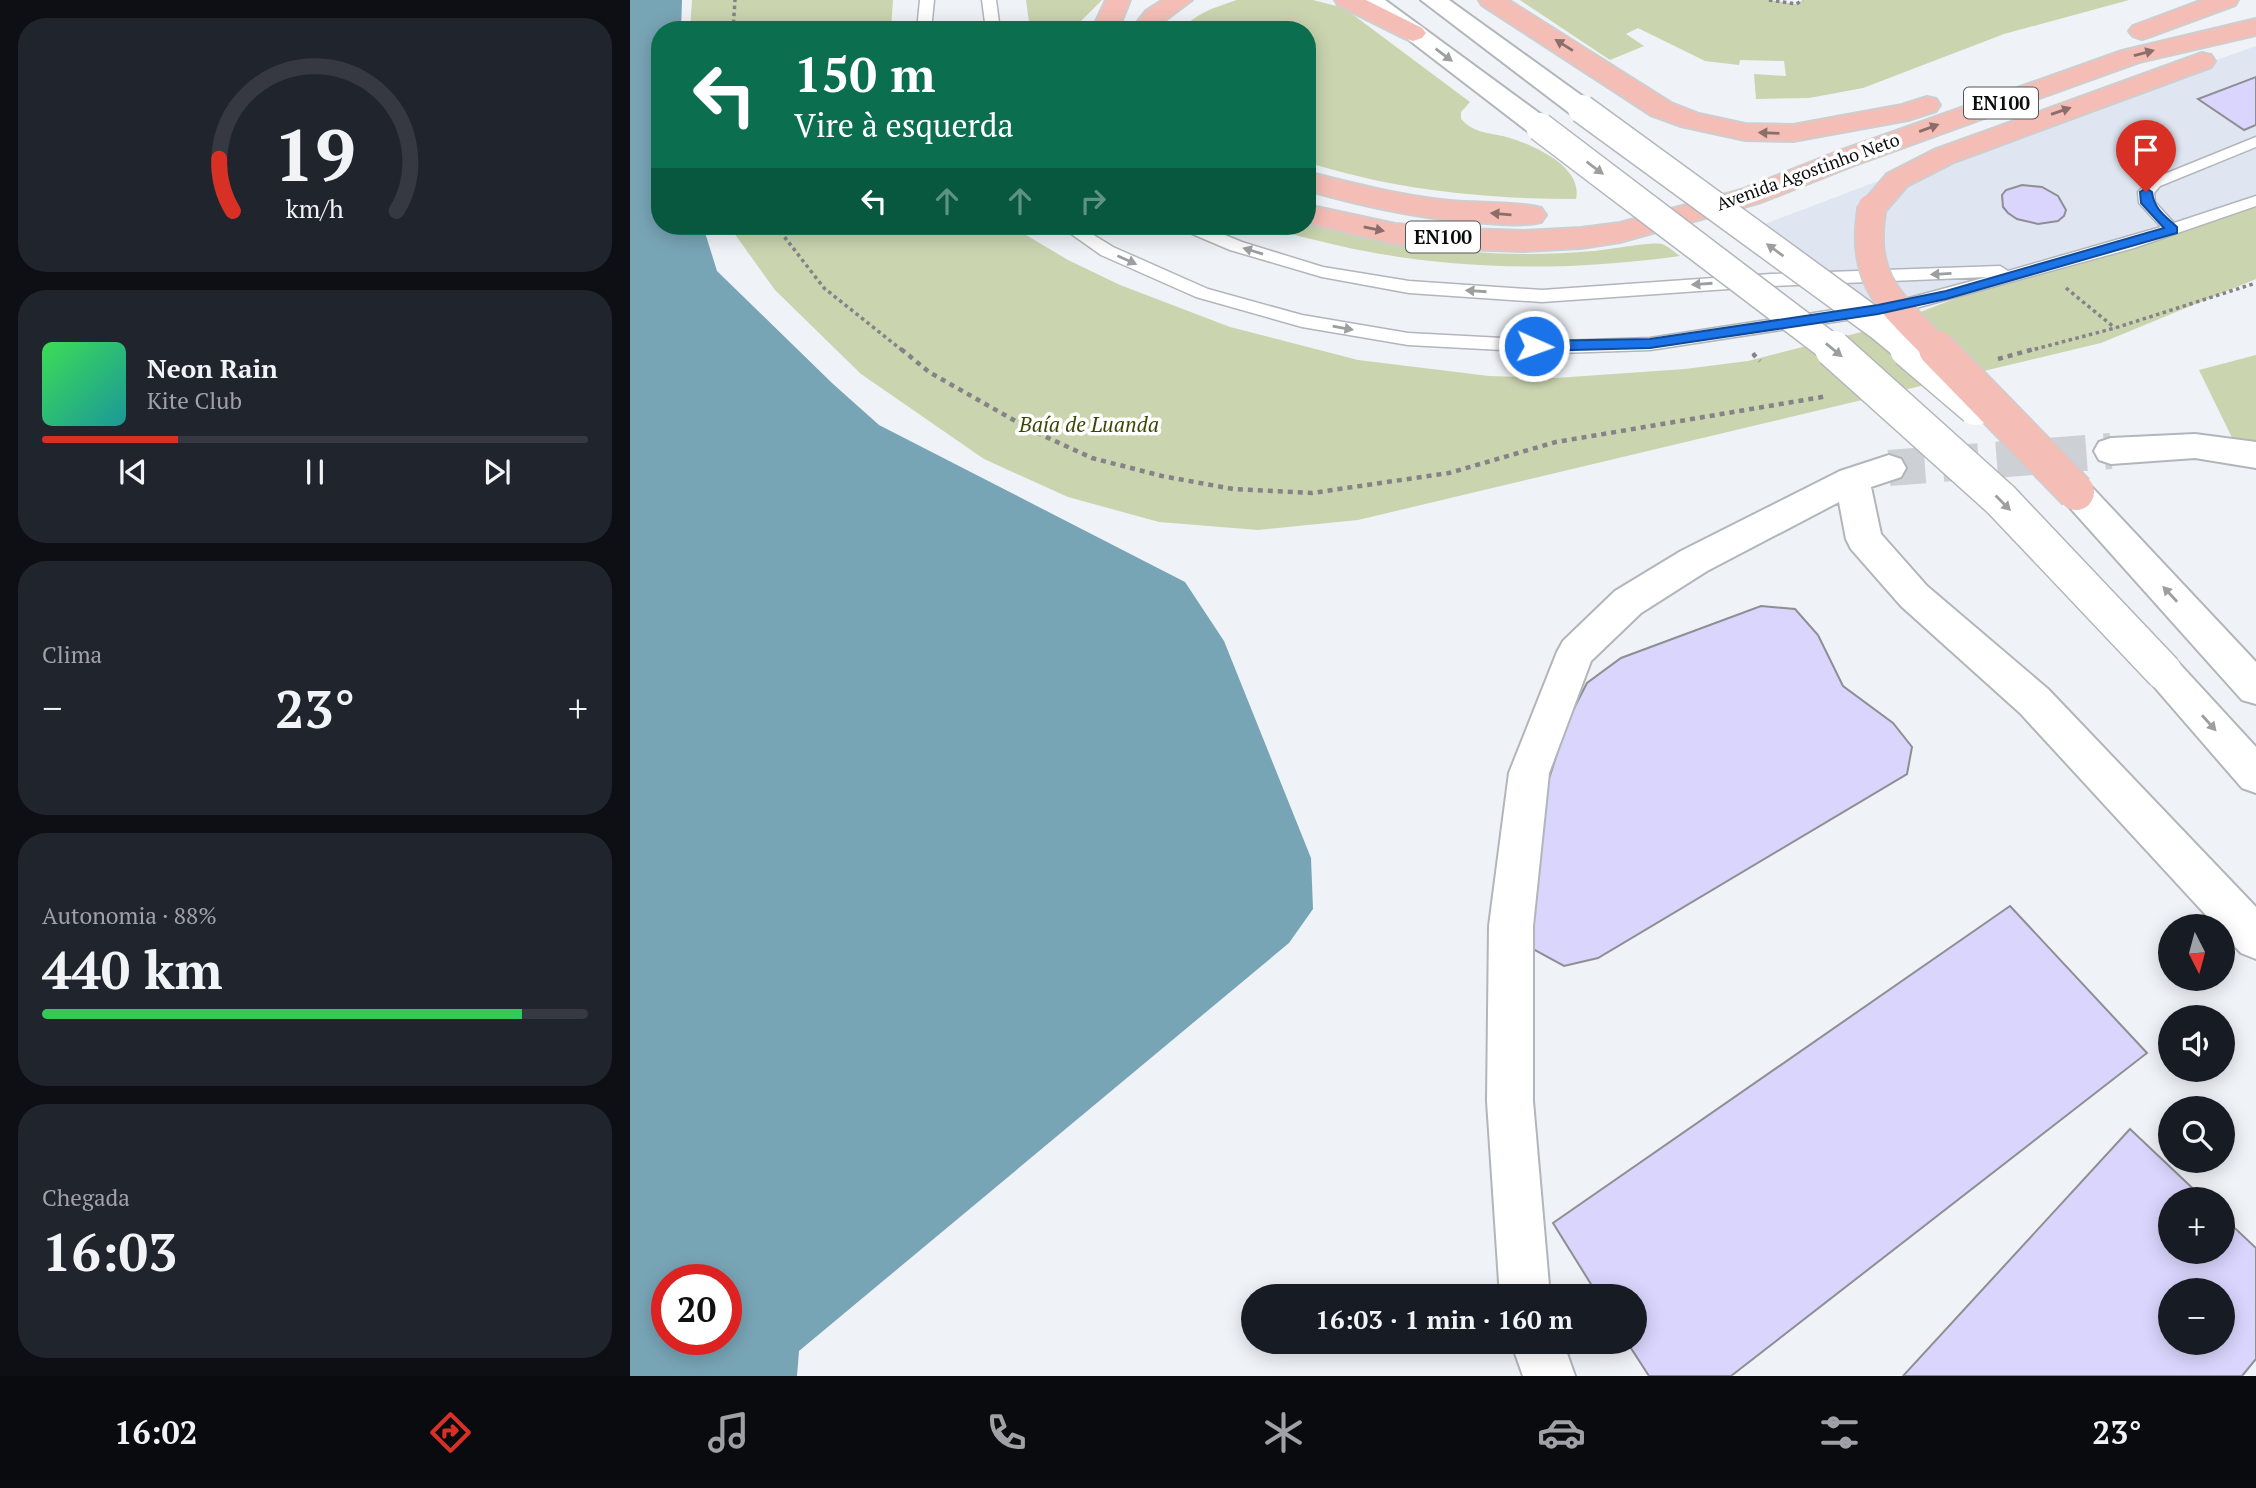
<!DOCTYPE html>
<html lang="pt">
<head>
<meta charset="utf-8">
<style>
	body { margin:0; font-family:"PT Serif",serif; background:#20242c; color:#f1f3f6; height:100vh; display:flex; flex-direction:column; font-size:26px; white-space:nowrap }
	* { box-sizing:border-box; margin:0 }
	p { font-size:23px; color:#9ea1a6 }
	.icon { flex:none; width:38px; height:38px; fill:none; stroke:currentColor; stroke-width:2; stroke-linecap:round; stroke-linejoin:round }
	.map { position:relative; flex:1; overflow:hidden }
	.details { display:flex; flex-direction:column; gap:18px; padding:18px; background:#0d0f14; width:630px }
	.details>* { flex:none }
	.banner { position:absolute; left:21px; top:21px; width:665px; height:214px; border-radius:28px; box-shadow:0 4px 18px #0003; background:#0b6e4f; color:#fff; overflow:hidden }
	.needle { width:46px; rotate:174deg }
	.controls { position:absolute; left:1528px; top:914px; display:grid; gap:14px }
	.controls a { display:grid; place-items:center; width:77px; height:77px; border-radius:50%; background:#171b24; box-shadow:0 4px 18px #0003; font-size:35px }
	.speed { position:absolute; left:21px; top:1264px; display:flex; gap:14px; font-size:35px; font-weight:700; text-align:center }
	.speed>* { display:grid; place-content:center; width:91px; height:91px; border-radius:50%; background:#171b24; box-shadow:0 4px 18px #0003; line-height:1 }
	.speed .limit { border:10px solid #d22; background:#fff; color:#111 }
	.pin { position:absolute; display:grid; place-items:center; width:60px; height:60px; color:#fff; margin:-72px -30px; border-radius:50% 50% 50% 0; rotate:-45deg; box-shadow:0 0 7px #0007 }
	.pin .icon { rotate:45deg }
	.me { position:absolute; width:77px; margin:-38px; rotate:92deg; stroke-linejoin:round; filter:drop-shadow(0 0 5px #0008) }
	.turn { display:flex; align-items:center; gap:24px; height:147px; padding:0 28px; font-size:32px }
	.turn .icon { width:91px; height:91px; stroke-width:2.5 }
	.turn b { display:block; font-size:49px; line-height:60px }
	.lanes { display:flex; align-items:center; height:66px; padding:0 28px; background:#0003; justify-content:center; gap:35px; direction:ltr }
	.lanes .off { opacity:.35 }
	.big { font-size:52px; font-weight:800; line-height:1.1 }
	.details .card { flex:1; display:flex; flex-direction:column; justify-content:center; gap:10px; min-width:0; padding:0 24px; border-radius:28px; background:#20242c }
	.details .dial { align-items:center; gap:0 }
	.dial svg { height:182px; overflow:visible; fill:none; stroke:#363941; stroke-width:7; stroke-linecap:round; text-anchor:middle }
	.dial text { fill:#f1f3f6; stroke:none }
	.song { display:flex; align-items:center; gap:21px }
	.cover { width:84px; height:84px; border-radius:10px; background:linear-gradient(135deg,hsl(130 70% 55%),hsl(180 70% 35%)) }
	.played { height:7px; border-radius:4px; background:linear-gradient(90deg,#d93025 25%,#363941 25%) }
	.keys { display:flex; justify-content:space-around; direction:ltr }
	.heat { display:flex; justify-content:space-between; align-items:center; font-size:38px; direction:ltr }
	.charge { height:10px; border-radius:5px; background:linear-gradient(90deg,#34c759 88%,#363941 0) }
	.trip { position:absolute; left:611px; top:1284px; width:406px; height:70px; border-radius:35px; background:#171b24; box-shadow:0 4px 18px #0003; font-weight:800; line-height:70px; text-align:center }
	.tabs { display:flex; height:112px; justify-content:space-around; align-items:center; background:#090b0e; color:#9ea1a6 }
	.tabs .icon { width:49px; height:49px }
	.tabs .selected { color:#d93025 }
	.tabs b { font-size:32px; color:#f1f3f6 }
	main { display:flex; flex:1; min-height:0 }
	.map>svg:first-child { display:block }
	.built { fill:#dfe6f1 }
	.green { fill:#cad4af }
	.water { fill:#78a5b6; fill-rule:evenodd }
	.building { fill:#d9d5fd; stroke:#8e8e93; stroke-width:2; fill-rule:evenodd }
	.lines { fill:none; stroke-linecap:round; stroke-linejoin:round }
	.minor-tunnel { stroke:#cdd0d4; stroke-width:36; stroke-dasharray:36 18; stroke-linecap:butt }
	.service-casing { stroke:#b2b5ba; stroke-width:3 }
	.minor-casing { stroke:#b2b5ba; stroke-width:4 }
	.tertiary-casing { stroke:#b2b5ba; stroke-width:4 }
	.primary-casing { stroke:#cececf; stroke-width:4 }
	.path-far1 { stroke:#828488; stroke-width:3.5; stroke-dasharray:3.5 3.5; stroke-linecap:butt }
	.path { stroke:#828488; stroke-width:4.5; stroke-dasharray:5 5; stroke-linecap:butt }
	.service { fill:#fff; fill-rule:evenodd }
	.minor { fill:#fff; fill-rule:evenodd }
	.tertiary { fill:#fff; fill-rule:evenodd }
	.primary { fill:#f4beb6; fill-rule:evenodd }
	.tertiary-bridge-far1-casing { stroke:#b2b5ba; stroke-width:31; stroke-linecap:butt }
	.tertiary-bridge-casing { stroke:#b2b5ba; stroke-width:39; stroke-linecap:butt }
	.primary-bridge-far1-casing { stroke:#cececf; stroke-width:31; stroke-linecap:butt }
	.primary-bridge-casing { stroke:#cececf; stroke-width:39; stroke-linecap:butt }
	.tertiary-bridge-far1 { stroke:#fff; stroke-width:28 }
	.tertiary-bridge { stroke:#fff; stroke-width:36 }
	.primary-bridge-far1 { stroke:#f4beb6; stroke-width:28 }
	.primary-bridge { stroke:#f4beb6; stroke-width:36 }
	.oneway { fill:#8b6e6a }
	.oneway2 { fill:#9d9e9f }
	.route { fill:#1a73e8; stroke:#114b97; stroke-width:2 }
	.labels { text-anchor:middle; stroke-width:7; stroke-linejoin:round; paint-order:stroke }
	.far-street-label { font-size:18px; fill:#0b0c0e; stroke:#fff }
	.shield { fill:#fff; stroke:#545556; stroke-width:2 }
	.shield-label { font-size:19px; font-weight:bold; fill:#0b0c0e }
	.park-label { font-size:21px; font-style:italic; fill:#3b4706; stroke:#fff }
</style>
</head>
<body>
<main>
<section class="details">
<div class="card dial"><svg viewBox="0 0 100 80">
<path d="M14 69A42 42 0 1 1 86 69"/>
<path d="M14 69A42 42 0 0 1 8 46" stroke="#d93025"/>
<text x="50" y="56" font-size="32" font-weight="700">19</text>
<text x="50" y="72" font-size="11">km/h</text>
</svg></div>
<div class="card">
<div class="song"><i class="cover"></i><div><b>Neon Rain</b><p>Kite Club</p></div></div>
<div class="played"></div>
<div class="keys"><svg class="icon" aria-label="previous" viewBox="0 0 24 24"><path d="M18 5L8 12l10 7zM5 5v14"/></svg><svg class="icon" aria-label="pause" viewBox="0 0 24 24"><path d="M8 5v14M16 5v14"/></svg><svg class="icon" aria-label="next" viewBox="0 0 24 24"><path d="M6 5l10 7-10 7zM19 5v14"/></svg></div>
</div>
<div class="card"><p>Clima</p>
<div class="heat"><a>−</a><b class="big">23°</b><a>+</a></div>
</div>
<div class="card"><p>Autonomia · 88%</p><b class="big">440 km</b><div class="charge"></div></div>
<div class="card"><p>Chegada</p><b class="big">16:03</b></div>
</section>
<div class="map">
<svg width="1626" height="1376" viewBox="0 0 1626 1376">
	<rect width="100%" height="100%" fill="#eff2f7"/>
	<path class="built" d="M1626,46V201L1232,313L1119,230L1314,156Z"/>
	<path class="green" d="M62,0H263L261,30H60Z
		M396,0H472L442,30H400Z
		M607,0H683L714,8L840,102L831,112V119C846,135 861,132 880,138C905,146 953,167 946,199C855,199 764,190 677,162V30H551C566,13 586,7 607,0Z
		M890,0H1139L1166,4L1173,0H1499L1374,34L1233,88L1179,98L1126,99L1124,74L1156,76L1154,61L1110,60L1109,65L1075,61L1008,28L996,34L1014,46L980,60Z
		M1626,201V279L1471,343L728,520L628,530L529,522L438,497L354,459L231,374L145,290L99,226H381L438,260L490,285L600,327L728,360L859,376L926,378L1055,369L1118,361L1251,327L1403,269Z
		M677,224C771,248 866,260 963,251C976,250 1024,241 1032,244C1038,246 1044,252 1050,256C935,272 820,271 706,245C682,239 658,234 635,226Z
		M1626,355V455L1609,452L1569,370Z"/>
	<path class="water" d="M0,0H52L51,30H30V226H73L87,271L202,383L249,425L555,582L594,641L681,858L683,909L659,943L169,1351L167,1376H0ZM37,1279H96V1339H37Z"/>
	<path class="building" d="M1626,77V125L1614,130L1568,99Z
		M1392,185L1412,187L1428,196L1436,210L1434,216L1428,221L1408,224L1387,219L1378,213L1373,207L1372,195L1376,190Z
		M1131,606L1165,609L1188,635L1213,686L1263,723L1282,747L1277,774L968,958L934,966L901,948L913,797L938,720L957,683L991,658Z
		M1380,906L1517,1053L1101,1376H1019L997,1342H1004V1297H969L923,1223Z
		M1500,1129L1574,1199H1540V1251H1592V1216L1626,1248V1359L1612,1376H1273ZM1540,1290H1592V1342H1540Z"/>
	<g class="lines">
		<path class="minor-tunnel" d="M1259,468L1481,451"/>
		<defs>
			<path id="service" d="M290,0H304L301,30H287Z
				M352,0H366L370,30H356Z
				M1626,137V147L1530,186L1524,193L1525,202L1544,223L1626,196V206L1504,248L1275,311L1020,350L929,353L778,345L672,327L566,297L471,255L430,226H449L483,247L578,289L672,315L778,333L929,341L1020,338L1275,299L1357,277L1141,286L912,302L779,293L692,277L600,250L553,230L551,226H573L612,242L693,267L779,281L912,290L1141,274L1370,266L1378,271L1531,227L1509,203L1508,192L1520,180Z"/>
			<path id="minor" d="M1565,434L1626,442V468L1565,458L1481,464L1469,460L1464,451L1469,442L1481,438Z
				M1259,455L1271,459L1276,468L1271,477L1241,487L1251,534L1297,586L1418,689L1626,907V959L1611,953L1592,933V926H1586L1390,713L1271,606L1221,549L1216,539L1209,502L1077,571L1011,613L961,661L919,773L903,926V1101L920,1297H870L857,1101L859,926L879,773L927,652L933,641L985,591L1051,551L1210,471Z
				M881,1342H933L945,1376H893Z"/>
			<path id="tertiary" d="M727,0H755L920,121L924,127L920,133L910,135L900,133Z
				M791,0H819L962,103L965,109L962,115L952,117L942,115Z
				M1446,479L1458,483L1626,662V704L1612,700L1434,501L1429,492L1434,483Z
				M1534,656L1547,661L1626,747V793L1612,788L1521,683L1515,672L1521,661Z"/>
			<path id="primary" d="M476,0H500L488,30H462Z
				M533,0H562L534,21L527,30H501L516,11Z
				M705,0H736L792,28L796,33L792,38L783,41L774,38L708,5Z
				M849,0H878L1041,103L1069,114L1115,124L1163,125L1272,105L1297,97L1306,99L1310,105L1306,111L1278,120L1163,141L1115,140L1051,126L1021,115L852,5Z
				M1573,0H1608L1605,5L1521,36L1512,39L1503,36L1499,31L1503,26Z
				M1626,19V35L1509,62L1227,164L1131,202L990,242L951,248L894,251L832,249L765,244L677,223V205L765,224L832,229L894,231L951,228L990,223L1111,190L1207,152L1492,51Z
				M1572,53L1581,55L1585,61L1581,67L1324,162L1277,186L1252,215L1242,217L1232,215L1228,208L1257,174L1304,150Z
				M677,172C724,184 771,196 820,201C849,204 883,201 911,208L916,215L911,222C894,226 875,224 858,223C796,220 736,207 677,190Z"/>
		</defs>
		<use href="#service" class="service-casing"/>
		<use href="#minor" class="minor-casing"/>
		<use href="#tertiary" class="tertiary-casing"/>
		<use href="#primary" class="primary-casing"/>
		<path class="path-far1" d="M1139,0L1166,4L1173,0
			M103,30L105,0
			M146,226L194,288L273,351
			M1436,288L1485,328
			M1398,351L1485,328L1626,283"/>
		<path class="path" d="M271,349L299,372L403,431L462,458L532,476L603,489L682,493L819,473L926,442L1198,396
			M1126,354L1124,355L1130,361
			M1368,359L1404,349"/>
		<use href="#service" class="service"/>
		<use href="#minor" class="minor"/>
		<use href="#tertiary" class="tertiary"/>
		<use href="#primary" class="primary"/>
		<defs>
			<path id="tertiary-bridge-far1" d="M952,109L1251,327L1280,351
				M910,127L1205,351"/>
			<path id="tertiary-bridge" d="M1203,349L1371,500L1534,672
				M1278,349L1346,407"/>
			<path id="primary-bridge-far1" d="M1242,208C1229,281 1262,303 1308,351"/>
			<path id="primary-bridge" d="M1307,349L1446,492"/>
		</defs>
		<use href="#tertiary-bridge-far1" class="tertiary-bridge-far1-casing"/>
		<use href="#tertiary-bridge" class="tertiary-bridge-casing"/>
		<use href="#primary-bridge-far1" class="primary-bridge-far1-casing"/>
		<use href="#primary-bridge" class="primary-bridge-casing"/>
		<use href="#tertiary-bridge-far1" class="tertiary-bridge-far1"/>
		<use href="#tertiary-bridge" class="tertiary-bridge"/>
		<use href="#primary-bridge-far1" class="primary-bridge-far1"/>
		<use href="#primary-bridge" class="primary-bridge"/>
	</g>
	<defs><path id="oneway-solid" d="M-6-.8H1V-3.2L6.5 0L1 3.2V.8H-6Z" transform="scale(1.75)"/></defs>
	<g class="oneway">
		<use href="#oneway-solid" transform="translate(934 45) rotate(-148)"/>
		<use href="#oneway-solid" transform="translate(1514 53) rotate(-15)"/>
		<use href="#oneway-solid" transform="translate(1431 111) rotate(-19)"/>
		<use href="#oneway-solid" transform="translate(1299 128) rotate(-20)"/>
		<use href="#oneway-solid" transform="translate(1139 133) rotate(-178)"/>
		<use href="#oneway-solid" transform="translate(871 214) rotate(-175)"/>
		<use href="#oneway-solid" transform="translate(744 229) rotate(11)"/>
	</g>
	<g class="oneway2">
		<use href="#oneway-solid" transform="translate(814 55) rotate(37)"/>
		<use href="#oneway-solid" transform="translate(965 168) rotate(37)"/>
		<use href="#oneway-solid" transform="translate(1145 250) rotate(-144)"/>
		<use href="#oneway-solid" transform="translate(623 251) rotate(-163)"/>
		<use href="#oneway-solid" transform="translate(497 260) rotate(24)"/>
		<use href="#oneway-solid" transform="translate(1311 274) rotate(177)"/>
		<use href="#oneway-solid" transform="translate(1072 284) rotate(176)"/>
		<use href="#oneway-solid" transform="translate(846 291) rotate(-176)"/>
		<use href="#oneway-solid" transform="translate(713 328) rotate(10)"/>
		<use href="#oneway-solid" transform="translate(1204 350) rotate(39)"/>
		<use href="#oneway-solid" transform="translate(1373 503) rotate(45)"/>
		<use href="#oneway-solid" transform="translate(1540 594) rotate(-133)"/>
		<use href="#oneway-solid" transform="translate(1579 723) rotate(48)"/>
	</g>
	<path class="route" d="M1516,188L1522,192C1524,209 1535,216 1547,227V233L1316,299L1248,314L1020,348L904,351L898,346L904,341L1020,339L1248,305L1316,291L1534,228L1511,203L1510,192Z"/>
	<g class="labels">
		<g class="far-street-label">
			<text transform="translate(1178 172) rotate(-20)" y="6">Avenida Agostinho Neto</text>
		</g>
		<g class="shield">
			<rect x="1334" y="87.5" width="74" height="31" rx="5"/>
			<rect x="776" y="221.5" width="74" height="31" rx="5"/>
		</g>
		<g class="shield-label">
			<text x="1371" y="110">EN100</text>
			<text x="813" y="244">EN100</text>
		</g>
		<g class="park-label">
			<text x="459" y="432">Baía de Luanda</text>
		</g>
	</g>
</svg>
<div class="controls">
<a><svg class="needle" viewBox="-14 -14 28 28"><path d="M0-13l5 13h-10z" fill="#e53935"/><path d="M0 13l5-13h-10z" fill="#9ea1a6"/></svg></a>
<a><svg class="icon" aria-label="sound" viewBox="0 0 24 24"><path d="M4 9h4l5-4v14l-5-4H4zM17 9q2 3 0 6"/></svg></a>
<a><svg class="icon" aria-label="search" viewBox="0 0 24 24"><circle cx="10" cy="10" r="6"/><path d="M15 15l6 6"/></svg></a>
<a>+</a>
<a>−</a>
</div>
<div class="speed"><div class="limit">20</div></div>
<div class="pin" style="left:1516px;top:192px;background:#d93025"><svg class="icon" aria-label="arrive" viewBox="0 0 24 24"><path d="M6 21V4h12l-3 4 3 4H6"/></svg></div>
<svg class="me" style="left:904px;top:346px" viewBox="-20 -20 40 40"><circle r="17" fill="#1a73e8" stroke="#fff" stroke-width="3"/><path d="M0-11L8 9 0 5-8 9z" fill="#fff"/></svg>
<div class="trip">16:03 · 1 min · 160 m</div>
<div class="banner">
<div class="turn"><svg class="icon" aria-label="left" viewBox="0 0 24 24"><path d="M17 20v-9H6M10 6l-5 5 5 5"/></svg><div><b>150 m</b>Vire à esquerda</div></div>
<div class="lanes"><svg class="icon" aria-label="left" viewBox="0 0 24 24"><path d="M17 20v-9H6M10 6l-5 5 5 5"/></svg><svg class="icon off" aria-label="ahead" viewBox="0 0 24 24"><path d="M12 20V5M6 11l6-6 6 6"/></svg><svg class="icon off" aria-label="ahead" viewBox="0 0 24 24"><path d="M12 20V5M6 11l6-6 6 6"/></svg><svg class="icon off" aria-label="right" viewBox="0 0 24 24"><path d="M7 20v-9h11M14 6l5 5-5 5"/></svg></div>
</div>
</div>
</main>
<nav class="tabs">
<b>16:02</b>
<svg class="icon selected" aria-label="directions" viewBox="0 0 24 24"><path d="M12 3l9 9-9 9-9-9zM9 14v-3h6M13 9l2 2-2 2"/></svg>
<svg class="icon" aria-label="music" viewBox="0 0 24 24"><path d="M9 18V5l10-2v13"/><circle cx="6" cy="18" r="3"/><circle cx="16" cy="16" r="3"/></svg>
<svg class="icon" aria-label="phone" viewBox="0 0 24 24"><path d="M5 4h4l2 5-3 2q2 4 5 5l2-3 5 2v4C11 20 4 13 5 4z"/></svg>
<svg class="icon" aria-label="climate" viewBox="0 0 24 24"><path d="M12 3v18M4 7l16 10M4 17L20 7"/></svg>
<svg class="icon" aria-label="car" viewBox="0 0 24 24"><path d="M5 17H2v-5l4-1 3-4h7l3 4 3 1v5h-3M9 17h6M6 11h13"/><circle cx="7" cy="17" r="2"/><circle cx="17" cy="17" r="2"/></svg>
<svg class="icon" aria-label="filters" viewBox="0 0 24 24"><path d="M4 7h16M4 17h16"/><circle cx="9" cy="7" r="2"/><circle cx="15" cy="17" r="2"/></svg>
<b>23°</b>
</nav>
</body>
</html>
